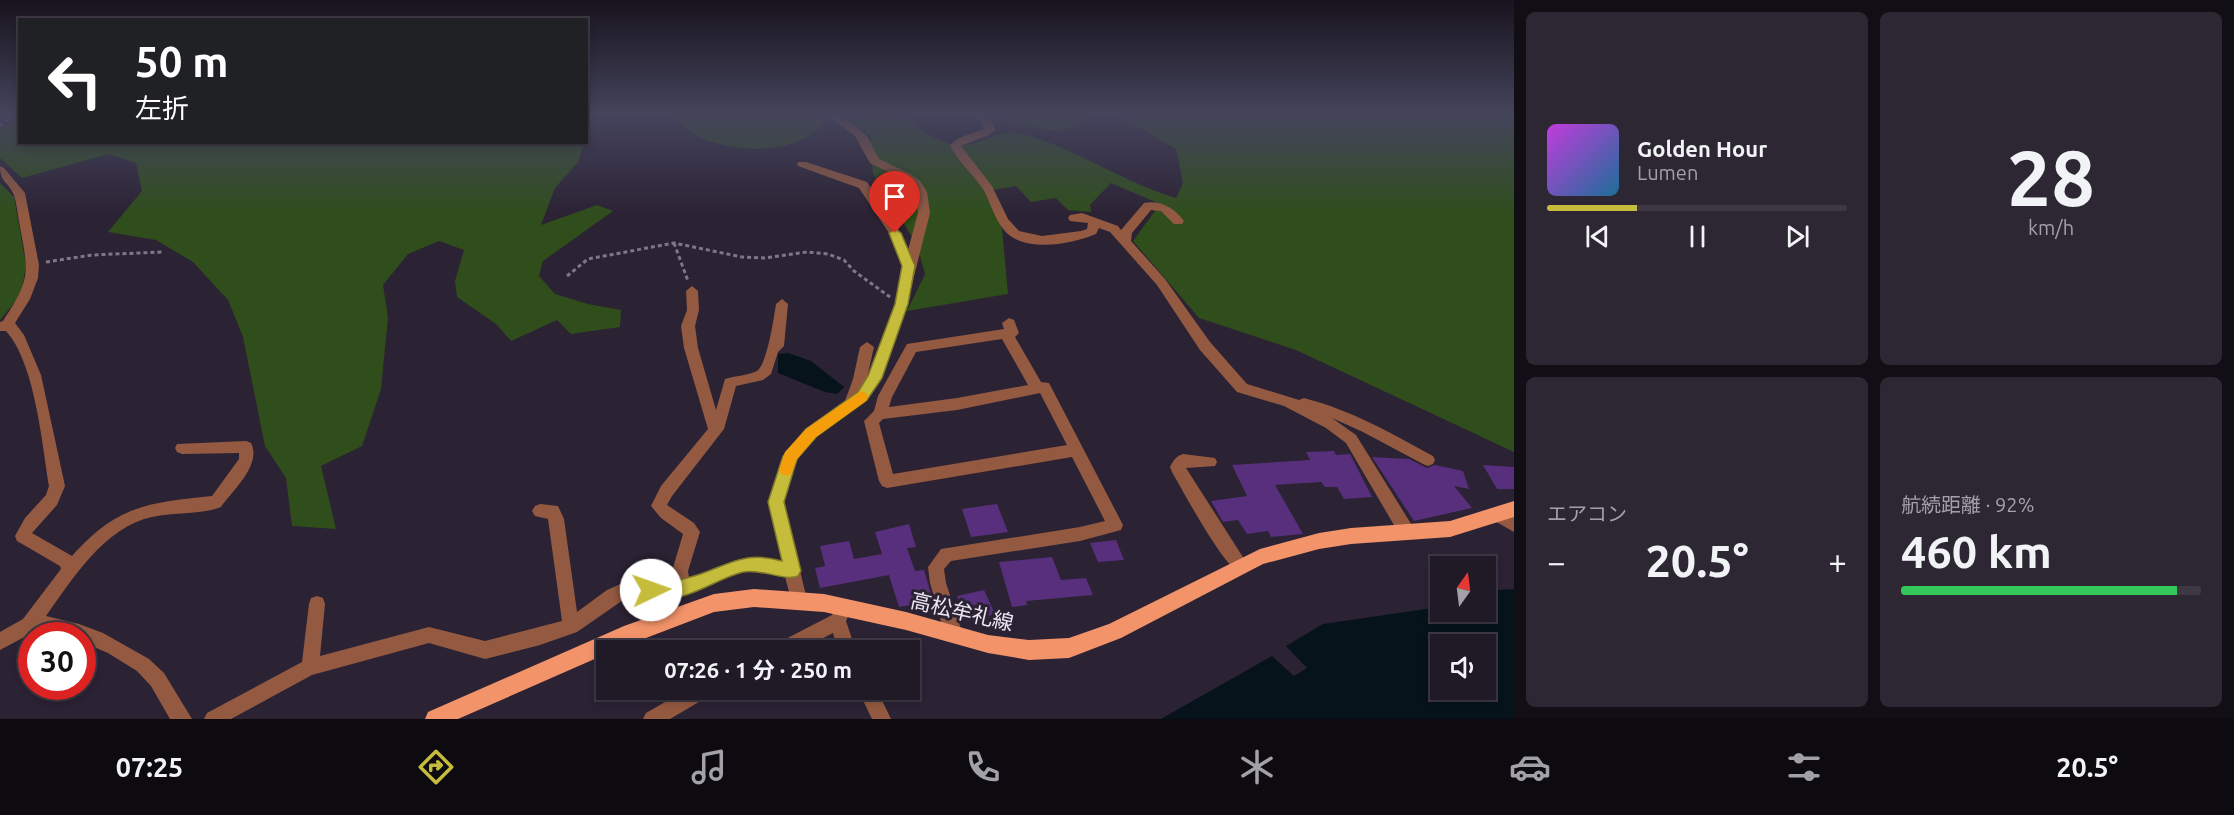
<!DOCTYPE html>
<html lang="ja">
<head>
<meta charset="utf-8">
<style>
	body { margin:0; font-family:Ubuntu,"Noto Sans JP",sans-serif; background:#2d2733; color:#f1f3f6; height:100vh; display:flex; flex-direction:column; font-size:22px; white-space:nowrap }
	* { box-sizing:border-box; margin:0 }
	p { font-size:20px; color:#a2a1a7 }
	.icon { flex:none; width:33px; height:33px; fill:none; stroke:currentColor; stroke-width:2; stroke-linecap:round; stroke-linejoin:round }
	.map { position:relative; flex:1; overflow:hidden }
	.drawer { display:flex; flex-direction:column; gap:12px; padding:12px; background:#120e15; width:720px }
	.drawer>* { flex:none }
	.top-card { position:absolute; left:18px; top:18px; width:570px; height:126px; border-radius:0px; box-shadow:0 3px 9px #0003,0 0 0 2px #3d3844; background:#202124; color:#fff; overflow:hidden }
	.needle { width:39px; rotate:14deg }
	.buttons { position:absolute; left:1430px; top:556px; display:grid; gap:12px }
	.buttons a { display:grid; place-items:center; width:66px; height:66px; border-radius:0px; background:#201a27; box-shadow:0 3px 9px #0003,0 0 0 2px #3d3844; font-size:30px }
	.speed { position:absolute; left:18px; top:622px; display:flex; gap:12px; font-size:30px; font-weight:700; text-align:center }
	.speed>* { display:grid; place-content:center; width:78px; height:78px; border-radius:50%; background:#201a27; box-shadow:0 3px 9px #0003,0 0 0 2px #3d3844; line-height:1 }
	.speed .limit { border:9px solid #d22; background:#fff; color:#111 }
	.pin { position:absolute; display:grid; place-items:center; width:51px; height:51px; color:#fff; margin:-62px -26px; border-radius:50% 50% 50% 0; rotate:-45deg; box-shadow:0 0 6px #0007 }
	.pin .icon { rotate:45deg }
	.me { position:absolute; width:66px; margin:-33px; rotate:87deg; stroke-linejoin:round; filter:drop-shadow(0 0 4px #0008) }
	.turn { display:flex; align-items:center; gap:21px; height:126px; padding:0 18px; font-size:27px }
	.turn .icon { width:78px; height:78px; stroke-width:2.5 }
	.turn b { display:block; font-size:42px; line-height:51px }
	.big { font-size:45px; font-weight:700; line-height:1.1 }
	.drawer .card { flex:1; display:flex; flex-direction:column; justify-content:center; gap:9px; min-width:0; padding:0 21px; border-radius:9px; background:#2d2733 }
	.drawer .dial { align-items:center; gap:0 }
	.dial b { font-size:78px; line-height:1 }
	.song { display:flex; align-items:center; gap:18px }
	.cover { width:72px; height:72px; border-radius:9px; background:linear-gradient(135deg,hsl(290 70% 55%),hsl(200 70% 35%)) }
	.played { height:6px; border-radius:3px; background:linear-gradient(90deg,#c6bc3c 30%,#3d3844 30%) }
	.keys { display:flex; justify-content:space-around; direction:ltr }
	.heat { display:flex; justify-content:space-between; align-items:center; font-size:33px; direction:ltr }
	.charge { height:9px; border-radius:4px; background:linear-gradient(90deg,#34c759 92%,#3d3844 0) }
	.drawer .tiles { flex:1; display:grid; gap:12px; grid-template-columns:repeat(2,1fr) }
	.trip { position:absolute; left:596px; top:640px; width:324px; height:60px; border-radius:0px; background:#201a27; box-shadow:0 3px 9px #0003,0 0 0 2px #3d3844; font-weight:700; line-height:60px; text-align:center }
	.dock { display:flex; height:96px; justify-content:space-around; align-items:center; background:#0d0a10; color:#a2a1a7 }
	.dock .icon { width:42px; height:42px }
	.dock .active { color:#c6bc3c }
	.dock b { font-size:27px; color:#f1f3f6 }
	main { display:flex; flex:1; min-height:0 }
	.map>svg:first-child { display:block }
	.green { fill:#2f4e1b }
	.water { fill:#06131b; fill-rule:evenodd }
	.building { fill:#582f7c }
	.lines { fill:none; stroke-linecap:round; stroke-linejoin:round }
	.path { stroke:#7f7787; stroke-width:3; stroke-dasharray:4 3; stroke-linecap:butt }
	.minor { fill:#945a41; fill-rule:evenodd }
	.primary { fill:#f3936a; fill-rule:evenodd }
	.route { fill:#c6bc3c; stroke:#817a27; stroke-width:1.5 }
	.slow { fill:#f59e0b }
	.labels { text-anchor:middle; stroke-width:6; stroke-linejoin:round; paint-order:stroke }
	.near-street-label { font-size:21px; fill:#ece6f2; stroke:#2b2234 }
</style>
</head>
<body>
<main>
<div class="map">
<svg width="1514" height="719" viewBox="0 0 1514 719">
	<rect width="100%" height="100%" fill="#2b2234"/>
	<path class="green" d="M18,115L20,142L584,143L578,162L555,188L541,225L597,205L613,211L543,261L539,276L555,294L588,304L621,310L620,327L571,334L557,320L511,341L496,324L457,297L455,281L464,250L439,241L408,254L383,285L388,317L381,389L362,446L321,466L336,529L292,526L286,478L265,446L243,337L228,300L193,262L156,240L108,232L142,191L136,163L109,154L22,178L0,158V130L13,122Z
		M673,115H822L824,124C795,154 744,153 706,140C698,138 680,123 671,117Z
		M847,115H906C919,131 943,147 965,145C983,144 1000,129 1019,133C1074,147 1122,182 1176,198L1183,183L1176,149L1121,117L1093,116L1059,132L997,119L990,115H1514V452L1296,350L1199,318L1133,241L1160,204L1111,183L1090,205L1091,212L1068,210L1056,198L1031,202L1016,186L987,191L1002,228L1008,294L907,311L925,274L917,245L873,174L870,137Z
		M0,183L14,197L26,265L21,295L0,320Z"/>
	<path class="water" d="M788,353L811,361L844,387L837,394L825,392L778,373V354Z
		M1514,589V719H1161L1272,656L1294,676L1307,668L1286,646L1323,624L1440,607V612H1485V591ZM1440,645H1485V690H1440Z"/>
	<path class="building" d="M1334,451L1336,455L1350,454L1372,497L1344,499L1337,487H1325L1321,482L1275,485L1303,534L1271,537L1268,531L1247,534L1238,520L1223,522L1211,501L1247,496L1232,465L1310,460L1306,452Z
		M1372,457L1409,459L1427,468L1435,465L1463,471L1469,489L1454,486L1472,508L1414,521Z
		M1483,465L1514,467V489H1497Z
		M997,504L1008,532L971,537L962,509Z
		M909,524L916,547L907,548L915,571L924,570L933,601L899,607L889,575L820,588L815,568L825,566L820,546L849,541L854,559L882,554L875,532Z
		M1116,540L1124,560L1098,562L1090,543Z
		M1052,557L1061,580L1086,578L1093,595L1026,601L1027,605L1012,607L999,562Z
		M984,590L995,614L967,621L957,596Z"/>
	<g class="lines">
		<path class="path" d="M0,126L12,115
			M674,243L688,281
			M46,262L92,255L162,252
			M567,276L588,259L674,243L742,257L765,258L807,252L828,254L844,260L854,271L890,297"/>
		<path class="minor" d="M827,115H839L851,122L867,136L879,159L911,174L920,181L927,192L930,213L907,304L880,382L867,400L816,437L797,459L784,503L807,600L805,606L799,608L793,606L785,577L749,571L733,575L676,597L626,598L577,632L540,645L485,659L429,643L312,675L231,719H204L207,713L302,662L309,604L311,598L317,596L323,598L325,604L320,656L429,627L485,641L562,621L548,519L535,516L532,511L535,506L540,504L558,506L564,519L577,612L607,590L625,582H672V571L683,534L661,518L651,506L661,486L708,429L684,348L681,326L687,310L686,291L692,286L698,291L699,310L695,326L698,348L716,410L725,379C734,376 750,375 757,371C767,365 774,317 776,304L782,299L788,304L784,346L778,352L771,374L763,380L736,386L724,429L672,496L667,505L694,523L700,532L688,571L689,578C724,566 743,551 782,561L768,503L783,456L806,429L845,401L853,379L860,347L867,342L874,347L867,378L869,376L895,304L903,266L889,233L859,188L798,166L797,164L798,162H806L867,182L899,230L908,250L918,213L916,192L903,179L870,163L855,136Z
			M973,115C986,115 991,118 995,130L989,135L961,146L992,186L1008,219L1019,231L1042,236L1081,231L1087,229L1088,223L1070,221L1068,218L1070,215L1082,213L1118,226L1121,230L1144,203C1161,200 1174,208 1184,221L1182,224H1174L1161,211L1151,210L1132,233L1131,241L1165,279L1210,342L1247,384L1299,400L1304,398C1351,410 1391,433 1433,456L1435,460L1433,464L1428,466L1423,464L1363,432L1332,418L1356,435L1413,527L1415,532L1413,537L1407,539L1401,537L1346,443L1326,428L1284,406L1237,392L1200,350L1157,285L1110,232L1099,228L1096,234C1072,244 1024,254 1004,230C994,218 991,203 983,189C973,174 958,162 950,145L959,138L984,129L982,123Z
			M0,166L4,168L25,193L39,265L38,278L30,299L15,323L24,335L41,375L65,486L57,505L32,533L72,556C118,505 147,503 212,496L239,459V453L182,454L177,452L175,448L177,444L246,441L251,443C262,465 233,490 221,507C200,515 175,512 152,517C104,527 72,580 46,616L79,624L103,633L149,659L164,673L192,719H170L151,686L137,671L108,653L82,642V636L32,633L0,650V632L23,619L61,569L60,566L17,541L15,536L25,518L46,495L49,486C42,443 35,363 6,331H0V322L3,321C30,280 29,274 20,227C18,217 17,205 14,195C9,182 0,183 0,166Z
			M1009,318L1014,320L1019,333L1015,337L1041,382L1049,383L1123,525L1121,530L1080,541L951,561L944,569L946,583L963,635L960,641L954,643L948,641L945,635L930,583L928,567L941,549L1080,527L1105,521L1072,457L887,488L882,486L879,481L864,421L874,411L878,396L907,344L1004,329L1002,323ZM1002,339L1028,385L957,398L889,407L892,397L916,352ZM1040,393L1067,445L893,474L879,423L883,419L957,410Z
			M1183,454L1215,458L1217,462L1215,466L1186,468L1248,565L1246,570L1240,573C1223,566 1183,491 1172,472L1170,467C1173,461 1176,456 1183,454Z
			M1498,508L1514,517V532L1493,520L1490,515L1493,510Z
			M844,599L850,601L852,607L846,621L856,651H838L833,633L798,651H771L774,645L832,615L838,601Z
			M686,690H712L709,696L670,719H643L646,713Z
			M858,690H877L891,719H872Z"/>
		<path class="primary" d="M1514,501V517L1450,537L1351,544L1319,549L1263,564L1121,638L1069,658L1029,660L988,653L906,630L824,612L754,607L714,612L612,651H606V654L458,719H425L428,712L624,626L714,594L754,589L824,594L906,612L988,635L1029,640L1069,638L1109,624L1260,549L1319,533L1351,528L1450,521Z"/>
	</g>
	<linearGradient id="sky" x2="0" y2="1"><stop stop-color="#18131d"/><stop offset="0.53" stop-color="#44445c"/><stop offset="1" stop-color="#44445c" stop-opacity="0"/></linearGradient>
	<rect width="1514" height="216" fill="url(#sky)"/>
	<path class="route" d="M895,229L901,233L915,266L908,304L882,378L867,400L816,437L797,459L784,502L801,571L798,576C785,582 762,568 743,572C711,580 680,609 645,595L643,590L645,584C652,581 656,583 664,583C671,583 679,580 687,578C725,569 739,549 782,561L768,502L783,456L806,429L858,392L868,376L895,304L902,266L889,233Z"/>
	<path class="slow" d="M861,391L866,393L868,397L866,401L816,437L797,459L791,474L786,476L781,474L779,470L785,452L806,429Z"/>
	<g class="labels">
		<g class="near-street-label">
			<text transform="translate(962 612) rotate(13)" y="7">高松牟礼線</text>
		</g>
	</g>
</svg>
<div class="buttons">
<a><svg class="needle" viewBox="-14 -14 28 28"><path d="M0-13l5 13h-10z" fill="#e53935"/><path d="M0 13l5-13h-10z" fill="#a2a1a7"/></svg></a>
<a><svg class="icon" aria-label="sound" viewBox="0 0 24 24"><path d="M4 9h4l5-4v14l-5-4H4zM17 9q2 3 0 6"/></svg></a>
</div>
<div class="speed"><div class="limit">30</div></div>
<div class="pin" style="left:895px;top:233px;background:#d93025"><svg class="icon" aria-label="arrive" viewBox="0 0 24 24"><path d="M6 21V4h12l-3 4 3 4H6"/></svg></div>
<svg class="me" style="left:651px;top:590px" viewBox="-20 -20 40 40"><circle r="19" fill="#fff"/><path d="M0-13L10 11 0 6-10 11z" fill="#c6bc3c"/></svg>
<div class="trip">07:26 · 1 分 · 250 m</div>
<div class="top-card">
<div class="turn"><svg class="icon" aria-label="left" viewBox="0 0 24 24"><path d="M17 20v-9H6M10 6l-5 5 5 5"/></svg><div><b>50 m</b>左折</div></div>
</div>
</div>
<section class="drawer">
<div class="tiles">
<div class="card">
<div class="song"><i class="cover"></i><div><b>Golden Hour</b><p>Lumen</p></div></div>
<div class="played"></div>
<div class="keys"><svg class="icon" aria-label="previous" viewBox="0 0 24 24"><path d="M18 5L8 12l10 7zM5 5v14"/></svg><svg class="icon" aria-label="pause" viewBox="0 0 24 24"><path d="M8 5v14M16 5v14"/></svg><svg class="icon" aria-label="next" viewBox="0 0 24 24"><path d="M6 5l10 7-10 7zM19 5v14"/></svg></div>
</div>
<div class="card dial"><b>28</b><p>km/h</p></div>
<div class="card"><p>エアコン</p>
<div class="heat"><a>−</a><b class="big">20.5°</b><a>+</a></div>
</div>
<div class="card"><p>航続距離 · 92%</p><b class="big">460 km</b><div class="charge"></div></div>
</div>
</section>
</main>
<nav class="dock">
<b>07:25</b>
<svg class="icon active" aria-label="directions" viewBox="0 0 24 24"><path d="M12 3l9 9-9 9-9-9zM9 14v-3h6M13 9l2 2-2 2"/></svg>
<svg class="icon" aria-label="music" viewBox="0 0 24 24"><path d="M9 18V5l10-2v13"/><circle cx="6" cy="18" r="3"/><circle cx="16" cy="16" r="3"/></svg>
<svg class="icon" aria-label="phone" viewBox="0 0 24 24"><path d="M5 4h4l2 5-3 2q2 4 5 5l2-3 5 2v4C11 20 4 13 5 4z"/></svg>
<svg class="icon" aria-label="climate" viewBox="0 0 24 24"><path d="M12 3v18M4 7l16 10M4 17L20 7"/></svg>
<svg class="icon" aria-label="car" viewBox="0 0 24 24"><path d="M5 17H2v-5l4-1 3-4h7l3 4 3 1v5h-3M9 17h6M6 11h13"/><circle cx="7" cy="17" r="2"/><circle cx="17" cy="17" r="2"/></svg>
<svg class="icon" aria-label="filters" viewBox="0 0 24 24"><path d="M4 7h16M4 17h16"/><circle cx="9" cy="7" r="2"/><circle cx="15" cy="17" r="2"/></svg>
<b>20.5°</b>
</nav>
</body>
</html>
